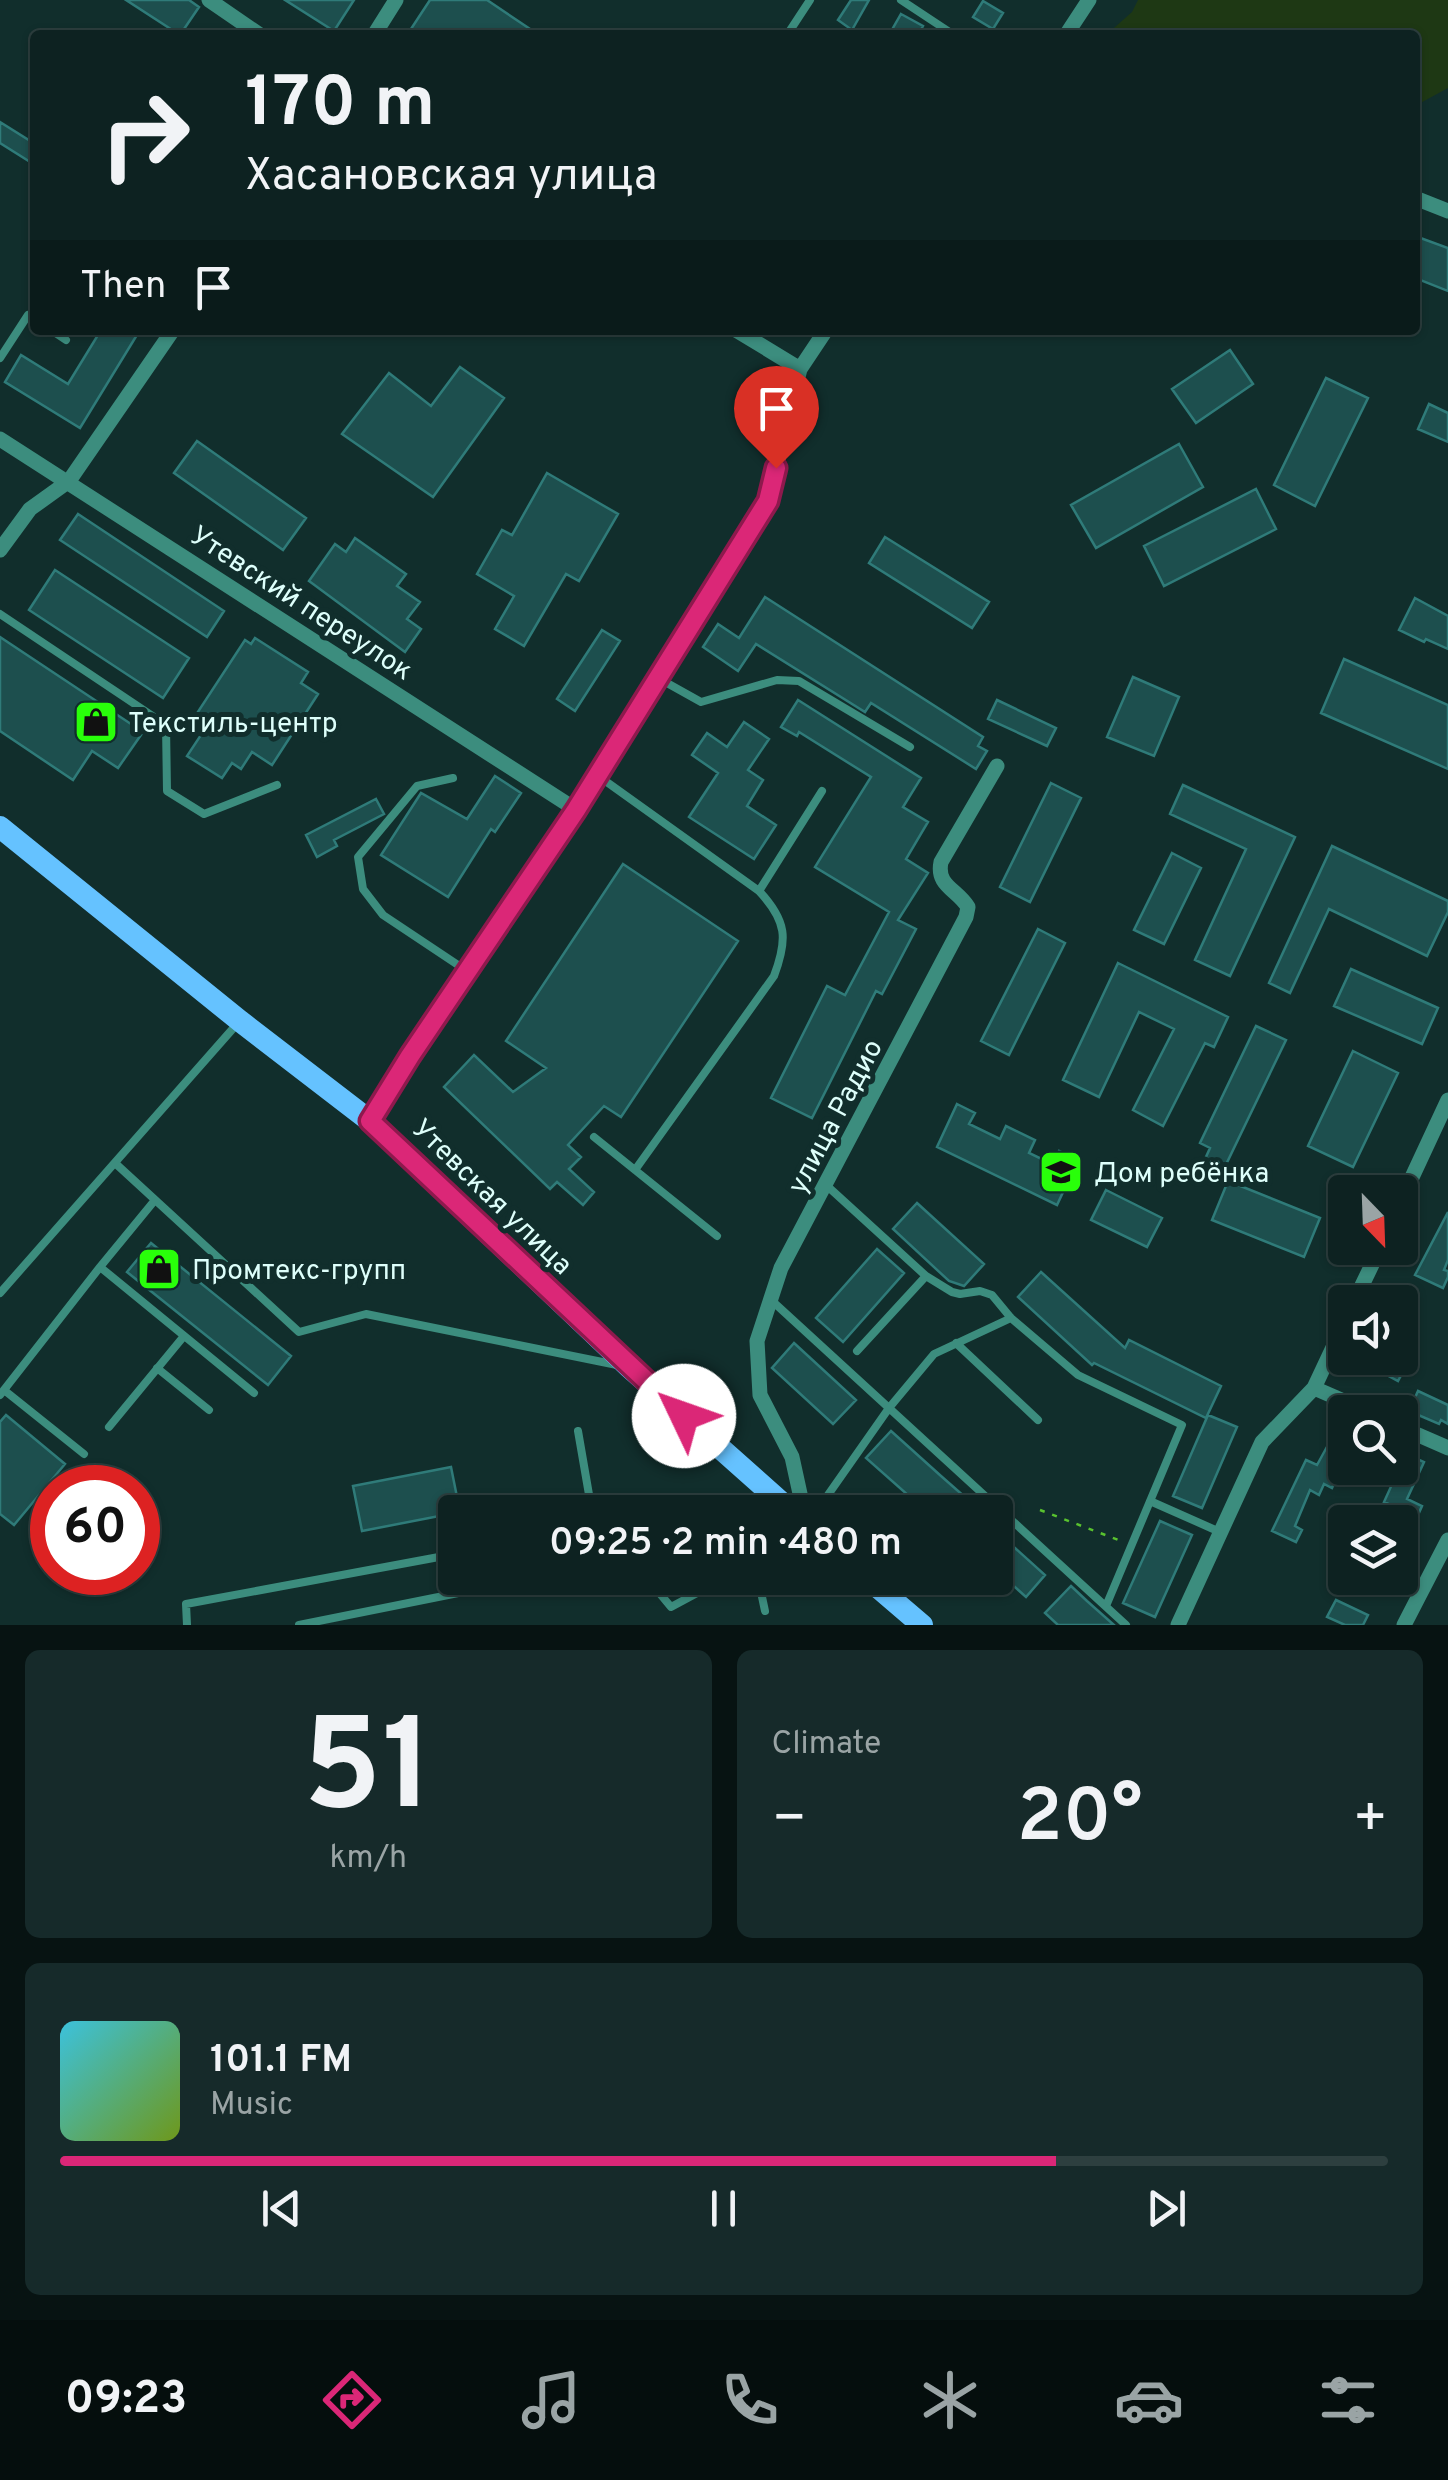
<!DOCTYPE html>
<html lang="en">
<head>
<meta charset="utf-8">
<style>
	body { margin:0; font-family:Overpass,sans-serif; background:#162a2a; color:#f1f3f6; height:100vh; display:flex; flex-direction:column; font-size:38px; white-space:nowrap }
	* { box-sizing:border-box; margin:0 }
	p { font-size:32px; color:#9aa4a5 }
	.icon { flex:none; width:55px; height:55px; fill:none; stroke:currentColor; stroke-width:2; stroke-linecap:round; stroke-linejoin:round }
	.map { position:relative; height:1625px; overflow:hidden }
	.details { display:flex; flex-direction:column; gap:25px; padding:25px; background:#071312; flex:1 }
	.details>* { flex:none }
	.guide { position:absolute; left:30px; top:30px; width:1390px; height:305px; border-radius:10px; box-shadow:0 2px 8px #0004,0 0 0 2px #2d3f3f; background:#0d2221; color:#f1f3f6; overflow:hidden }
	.needle { width:65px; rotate:157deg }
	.controls { position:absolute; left:1328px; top:1175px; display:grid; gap:20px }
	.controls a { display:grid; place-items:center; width:90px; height:90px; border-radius:10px; background:#0d2221; box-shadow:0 2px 8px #0004,0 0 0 2px #2d3f3f; font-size:50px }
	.speed { position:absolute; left:30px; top:1465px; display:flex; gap:20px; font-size:50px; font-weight:700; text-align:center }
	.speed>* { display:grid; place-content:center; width:130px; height:130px; border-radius:50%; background:#0d2221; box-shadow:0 2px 8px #0004,0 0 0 2px #2d3f3f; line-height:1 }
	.speed .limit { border:15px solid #d22; background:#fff; color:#111 }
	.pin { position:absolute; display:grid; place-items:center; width:85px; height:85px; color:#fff; margin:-102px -42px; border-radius:50% 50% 50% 0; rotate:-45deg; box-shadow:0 0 10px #0007 }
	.pin .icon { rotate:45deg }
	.me { position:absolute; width:110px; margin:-55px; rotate:312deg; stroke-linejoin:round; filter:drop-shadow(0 0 8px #0008) }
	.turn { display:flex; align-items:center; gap:35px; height:210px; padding:0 50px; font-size:45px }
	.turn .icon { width:130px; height:130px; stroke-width:2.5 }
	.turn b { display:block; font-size:70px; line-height:85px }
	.then { display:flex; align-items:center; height:95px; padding:0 50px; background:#0003; gap:20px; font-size:38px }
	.big { font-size:75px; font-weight:600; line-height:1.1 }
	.details .card { flex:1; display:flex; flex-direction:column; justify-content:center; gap:15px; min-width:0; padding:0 35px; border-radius:15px; background:#162a2a }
	.details .dial { align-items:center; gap:0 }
	.dial b { font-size:130px; line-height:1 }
	.song { display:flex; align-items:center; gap:30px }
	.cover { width:120px; height:120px; border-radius:15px; background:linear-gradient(135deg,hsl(190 70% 55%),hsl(80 70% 35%)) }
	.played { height:10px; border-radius:5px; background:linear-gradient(90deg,#db2777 75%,#2d3f3f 75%) }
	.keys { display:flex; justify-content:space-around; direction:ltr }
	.heat { display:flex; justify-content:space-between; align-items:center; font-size:55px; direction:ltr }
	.details .tiles { flex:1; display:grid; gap:25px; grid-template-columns:1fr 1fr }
	.card:last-child { grid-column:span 2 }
	.trip { position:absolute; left:438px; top:1495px; width:575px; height:100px; border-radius:10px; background:#0d2221; box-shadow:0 2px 8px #0004,0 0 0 2px #2d3f3f; font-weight:600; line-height:100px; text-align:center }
	.dock { display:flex; height:160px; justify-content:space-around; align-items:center; background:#050e0d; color:#9aa4a5 }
	.dock .icon { width:70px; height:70px }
	.dock .active { color:#db2777 }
	.dock b { font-size:45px; color:#f1f3f6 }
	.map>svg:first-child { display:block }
	.green { fill:#1e3814 }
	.building { fill:#1d4f4e; stroke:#2f7b79; stroke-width:2.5 }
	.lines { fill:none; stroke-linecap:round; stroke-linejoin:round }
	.path { stroke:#59c22f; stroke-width:2.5; stroke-dasharray:5 8; stroke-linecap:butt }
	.lane { stroke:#3c8d7e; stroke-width:8 }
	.street { stroke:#3c8d7e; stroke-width:15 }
	.primary { stroke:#65c2ff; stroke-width:22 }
	.route-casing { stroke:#8e194d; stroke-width:25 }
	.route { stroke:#db2777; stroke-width:18 }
	.labels { text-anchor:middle; stroke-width:10; stroke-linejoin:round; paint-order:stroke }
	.street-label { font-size:28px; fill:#defffb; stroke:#112e2c }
	.poi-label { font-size:28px; fill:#defffb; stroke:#112e2c; text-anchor:start }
</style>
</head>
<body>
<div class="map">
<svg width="1448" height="1625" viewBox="0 0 1448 1625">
	<rect width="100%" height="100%" fill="#112e2c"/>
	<path class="green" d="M1138,0H1448V88L1415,106V35H1106L1132,12Z"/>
	<path class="building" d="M126,0H189L199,7L180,35Z
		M285,0H354L334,31Z
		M430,0H487L539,35H407Z
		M851,0H869L852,30L838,20Z
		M983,1L1003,13L993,29L973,17Z
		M901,14L923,26L918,35H889Z
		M0,122L35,144V165L0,143Z
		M1415,236L1448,248V291L1415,278Z
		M101,330H140L80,428L5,382L21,355L68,384Z
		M1230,350L1253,384L1196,423L1172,389Z
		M460,367L504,398L433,497L342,434L389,373L431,406Z
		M1326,378L1368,398L1315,506L1274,485Z
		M1429,404L1448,413V442L1418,429Z
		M197,441L306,518L283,550L174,473Z
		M1179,444L1203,487L1096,548L1071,505Z
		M547,473L618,514L579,581L566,574L524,646L495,629L514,596L477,574L502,530L512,535Z
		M1256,489L1276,529L1164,586L1144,546Z
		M78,514L224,611L207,637L60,540Z
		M885,537L989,602L972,628L869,563Z
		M355,538L406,574L397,586L420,602L407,619L421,629L405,652L309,581L335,544L346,552Z
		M55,570L189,658L163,698L29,610Z
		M765,597L983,737L978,746L987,751L976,769L871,703L865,712L756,644L738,671L703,647L718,624L739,638Z
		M1415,598L1448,616V649L1426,639L1424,642L1399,630Z
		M602,630L620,641L575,711L557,699Z
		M0,637L143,732L118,768L92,751L73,780L0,731Z
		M255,638L308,672L301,683L318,694L272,765L252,752L241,769L232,763L222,778L187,756L201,735L188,727L245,640L251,644Z
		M1344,659L1448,705V769L1321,713Z
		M1133,677L1179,697L1154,756L1107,737Z
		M798,700L921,778L903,807L928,822L906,859L928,873L898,920L916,929L882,994L876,991L812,1118L771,1098L827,986L845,995L889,912L815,867L871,777L799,732L797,736L781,727Z
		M997,700L1056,728L1047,746L988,719Z
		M744,722L769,739L748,770L763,780L747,806L776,825L754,859L689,817L718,773L692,755L707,733L727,747Z
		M495,776L521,793L495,832L491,829L448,897L381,855L421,793L467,819Z
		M1051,783L1081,798L1030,902L1000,887Z
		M1183,785L1295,837L1230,976L1195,960L1246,849L1170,814Z
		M376,799L384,814L334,840L337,846L317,857L306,835Z
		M1332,846L1448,901V912L1427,956L1329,909L1290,993L1269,983Z
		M1172,853L1201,868L1164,944L1134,930Z
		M623,864L738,941L621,1117L604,1106L568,1145L581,1157L569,1169L594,1192L583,1205L557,1182L550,1189L444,1087L474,1055L513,1092L546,1068L506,1041Z
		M1038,929L1065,943L1009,1055L981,1041Z
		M1118,963L1228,1017L1214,1047L1205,1043L1163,1126L1133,1110L1174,1029L1139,1012L1099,1097L1063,1080Z
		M1351,969L1438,1008L1422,1044L1334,1006Z
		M1256,1026L1286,1040L1220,1177L1201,1168L1210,1148L1200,1143Z
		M1353,1051L1398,1073L1353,1167L1308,1146Z
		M957,1104L975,1113L969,1124L1000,1139L1006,1126L1035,1140L1029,1153L1052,1164L1059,1151L1078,1160L1057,1205L937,1147Z
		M1228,1181L1320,1218L1304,1257L1212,1220Z
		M1106,1190L1162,1218L1147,1247L1091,1220Z
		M917,1203L984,1264L964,1286L949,1281L893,1229Z
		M1448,1212V1260L1444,1270L1448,1271V1277L1443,1288L1415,1275Z
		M151,1243L291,1356L268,1385L127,1272Z
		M877,1249L904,1273L843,1342L816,1318Z
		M1041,1272L1125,1348L1129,1340L1221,1386L1206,1418L1094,1363L1092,1365L1018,1297Z
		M794,1343L856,1400L833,1424L772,1368Z
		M1355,1358H1396L1407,1364L1398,1381Z
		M1418,1391L1448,1405V1424L1441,1420L1439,1424L1409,1411Z
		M1345,1414V1460L1332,1488L1324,1484L1319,1495L1310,1490L1295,1526L1302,1530L1296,1542L1272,1531L1306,1460L1317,1465Z
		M6,1415L65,1464L14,1525L0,1514V1422Z
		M1208,1415L1237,1427L1202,1508L1173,1496Z
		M891,1431L941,1476L982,1512H927L866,1458Z
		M1400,1451L1424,1462L1407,1499L1422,1506L1414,1524L1390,1513L1393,1506L1384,1502L1394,1480L1367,1468H1400Z
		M451,1467L460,1512L362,1531L353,1486Z
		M1160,1521L1192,1535L1155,1617L1123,1603Z
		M995,1530L1045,1575L1026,1597L995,1569Z
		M1342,1578H1375L1385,1582L1380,1593Z
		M1071,1586L1087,1601L1114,1625H1058L1045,1613Z
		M1336,1600L1368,1615L1363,1625H1345L1327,1617Z"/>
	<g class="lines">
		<path class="path" d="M1040,1510L1121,1541"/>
		<path class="lane" d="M901,0L954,35
			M787,35L810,0
			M51,330L66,340
			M0,358L28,315L35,319
			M0,614L166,725L167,791L204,814L277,785
			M658,678L701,702L777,680L799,681L910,747
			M597,775L759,891C787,921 788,939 774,976L635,1170
			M453,778L417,786L358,857L363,889L383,915L467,971
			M759,891L822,791
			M594,1137L717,1236
			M115,1163L299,1332L366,1314L617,1365
			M825,1184L926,1276L857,1351
			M155,1200L100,1267L254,1393
			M926,1276L952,1292L960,1294L980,1291L992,1295L1011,1318L1078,1375L1182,1425L1106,1606
			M0,1293L237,1024
			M770,1299L1126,1625
			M956,1343L1038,1420
			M157,1368L209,1410
			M4,1390L84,1454
			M0,1395L100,1267
			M109,1427L184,1336
			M578,1431L592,1512
			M1150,1501L1220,1532
			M683,1512H689
			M816,1512L889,1408L934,1354L1011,1318
			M647,1578L671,1607L725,1578
			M758,1578L765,1611
			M187,1625L186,1604L455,1554
			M299,1625L533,1578"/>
		<path class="street" d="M209,0L260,35
			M374,35L396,0
			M1066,35L1089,0
			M1415,198L1448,211
			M736,330L800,369
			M0,439L575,809
			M0,550L30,509L69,481L173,330
			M370,1121L410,1056L575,809L768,501L800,369L826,330
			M1400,1203L1448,1100
			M1354,1302L1380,1248
			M1314,1388L1345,1322
			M1400,1427L1448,1448
			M804,1512L792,1457L760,1395L757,1341L781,1268L966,917L968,907C957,889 936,886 941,862L997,766
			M1178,1625L1262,1442L1314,1388L1369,1412
			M1404,1625L1448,1540"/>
		<path class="primary" d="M0,827L240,1021L370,1121L629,1367L792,1512
			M867,1578L922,1625"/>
	</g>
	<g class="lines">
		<defs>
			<path id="route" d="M684,1416L370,1121L410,1056L576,810L768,501L776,468"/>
		</defs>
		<use href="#route" class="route-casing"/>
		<use href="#route" class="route"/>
	</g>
	<defs>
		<symbol id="shop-square" viewBox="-11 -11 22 22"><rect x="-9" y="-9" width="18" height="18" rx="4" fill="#29ff0a" stroke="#112e2c"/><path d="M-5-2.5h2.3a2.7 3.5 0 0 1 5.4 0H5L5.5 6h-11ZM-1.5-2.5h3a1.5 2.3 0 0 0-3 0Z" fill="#111"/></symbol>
		<symbol id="school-square" viewBox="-11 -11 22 22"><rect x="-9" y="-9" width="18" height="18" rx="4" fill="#29ff0a" stroke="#112e2c"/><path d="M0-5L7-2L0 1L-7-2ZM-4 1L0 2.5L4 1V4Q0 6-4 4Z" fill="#111"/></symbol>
	</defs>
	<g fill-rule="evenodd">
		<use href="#shop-square" x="71" y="697" width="50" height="50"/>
		<use href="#school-square" x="1036" y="1147" width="50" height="50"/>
		<use href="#shop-square" x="134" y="1244" width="50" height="50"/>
	</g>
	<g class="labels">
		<g class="street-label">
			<text transform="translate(302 602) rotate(33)" y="10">Утевский переулок</text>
			<text transform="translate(834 1116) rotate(-62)" y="10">улица Радио</text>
			<text transform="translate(493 1196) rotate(44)" y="10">Утевская улица</text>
		</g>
		<g class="poi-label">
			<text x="128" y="732">Текстиль-центр</text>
			<text x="1094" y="1182">Дом ребёнка</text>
			<text x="192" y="1279">Промтекс-групп</text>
		</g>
	</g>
</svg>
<div class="controls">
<a><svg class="needle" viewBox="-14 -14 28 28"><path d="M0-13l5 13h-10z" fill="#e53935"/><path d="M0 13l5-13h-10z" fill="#9aa4a5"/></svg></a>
<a><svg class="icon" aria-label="sound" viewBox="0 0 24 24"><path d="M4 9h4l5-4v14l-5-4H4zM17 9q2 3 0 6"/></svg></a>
<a><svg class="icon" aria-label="search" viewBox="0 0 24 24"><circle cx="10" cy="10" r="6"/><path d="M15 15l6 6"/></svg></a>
<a><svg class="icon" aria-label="layers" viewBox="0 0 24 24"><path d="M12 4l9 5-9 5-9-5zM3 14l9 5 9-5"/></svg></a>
</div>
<div class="speed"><div class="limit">60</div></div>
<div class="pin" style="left:776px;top:468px;background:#d93025"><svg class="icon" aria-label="arrive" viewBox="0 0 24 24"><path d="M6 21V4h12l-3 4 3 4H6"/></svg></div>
<svg class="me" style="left:684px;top:1416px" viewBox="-20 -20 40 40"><circle r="19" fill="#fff"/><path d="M0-13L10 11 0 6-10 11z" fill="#db2777"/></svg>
<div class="trip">09:25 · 2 min · 480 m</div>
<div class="guide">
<div class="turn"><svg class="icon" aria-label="right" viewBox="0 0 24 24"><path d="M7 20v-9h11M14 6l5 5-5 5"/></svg><div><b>170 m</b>Хасановская улица</div></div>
<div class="then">Then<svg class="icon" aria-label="arrive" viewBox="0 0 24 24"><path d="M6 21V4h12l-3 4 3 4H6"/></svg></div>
</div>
</div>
<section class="details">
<div class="tiles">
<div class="card dial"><b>51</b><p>km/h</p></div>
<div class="card"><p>Climate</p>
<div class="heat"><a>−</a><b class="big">20°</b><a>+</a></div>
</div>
<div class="card">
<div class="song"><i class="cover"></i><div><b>101.1 FM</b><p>Music</p></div></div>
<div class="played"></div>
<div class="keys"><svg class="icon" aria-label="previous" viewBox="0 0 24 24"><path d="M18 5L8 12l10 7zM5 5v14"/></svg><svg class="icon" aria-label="pause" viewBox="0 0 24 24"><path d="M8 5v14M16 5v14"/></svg><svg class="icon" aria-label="next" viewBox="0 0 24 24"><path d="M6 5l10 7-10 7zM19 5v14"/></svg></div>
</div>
</div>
</section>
<nav class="dock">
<b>09:23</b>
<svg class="icon active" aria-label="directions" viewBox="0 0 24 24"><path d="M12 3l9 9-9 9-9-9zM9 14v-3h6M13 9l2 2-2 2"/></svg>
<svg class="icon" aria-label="music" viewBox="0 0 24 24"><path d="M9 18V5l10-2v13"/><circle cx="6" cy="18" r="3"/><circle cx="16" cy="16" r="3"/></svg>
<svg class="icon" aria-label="phone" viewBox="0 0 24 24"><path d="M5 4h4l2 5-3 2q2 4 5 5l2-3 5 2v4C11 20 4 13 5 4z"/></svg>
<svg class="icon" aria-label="climate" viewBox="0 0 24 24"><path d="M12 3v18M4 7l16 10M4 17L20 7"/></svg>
<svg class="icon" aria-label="car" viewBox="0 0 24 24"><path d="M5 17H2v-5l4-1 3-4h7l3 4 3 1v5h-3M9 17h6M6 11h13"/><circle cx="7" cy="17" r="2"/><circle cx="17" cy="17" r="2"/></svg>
<svg class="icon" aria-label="filters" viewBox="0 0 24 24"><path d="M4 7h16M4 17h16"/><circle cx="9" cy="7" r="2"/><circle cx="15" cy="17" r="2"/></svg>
</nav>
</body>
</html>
